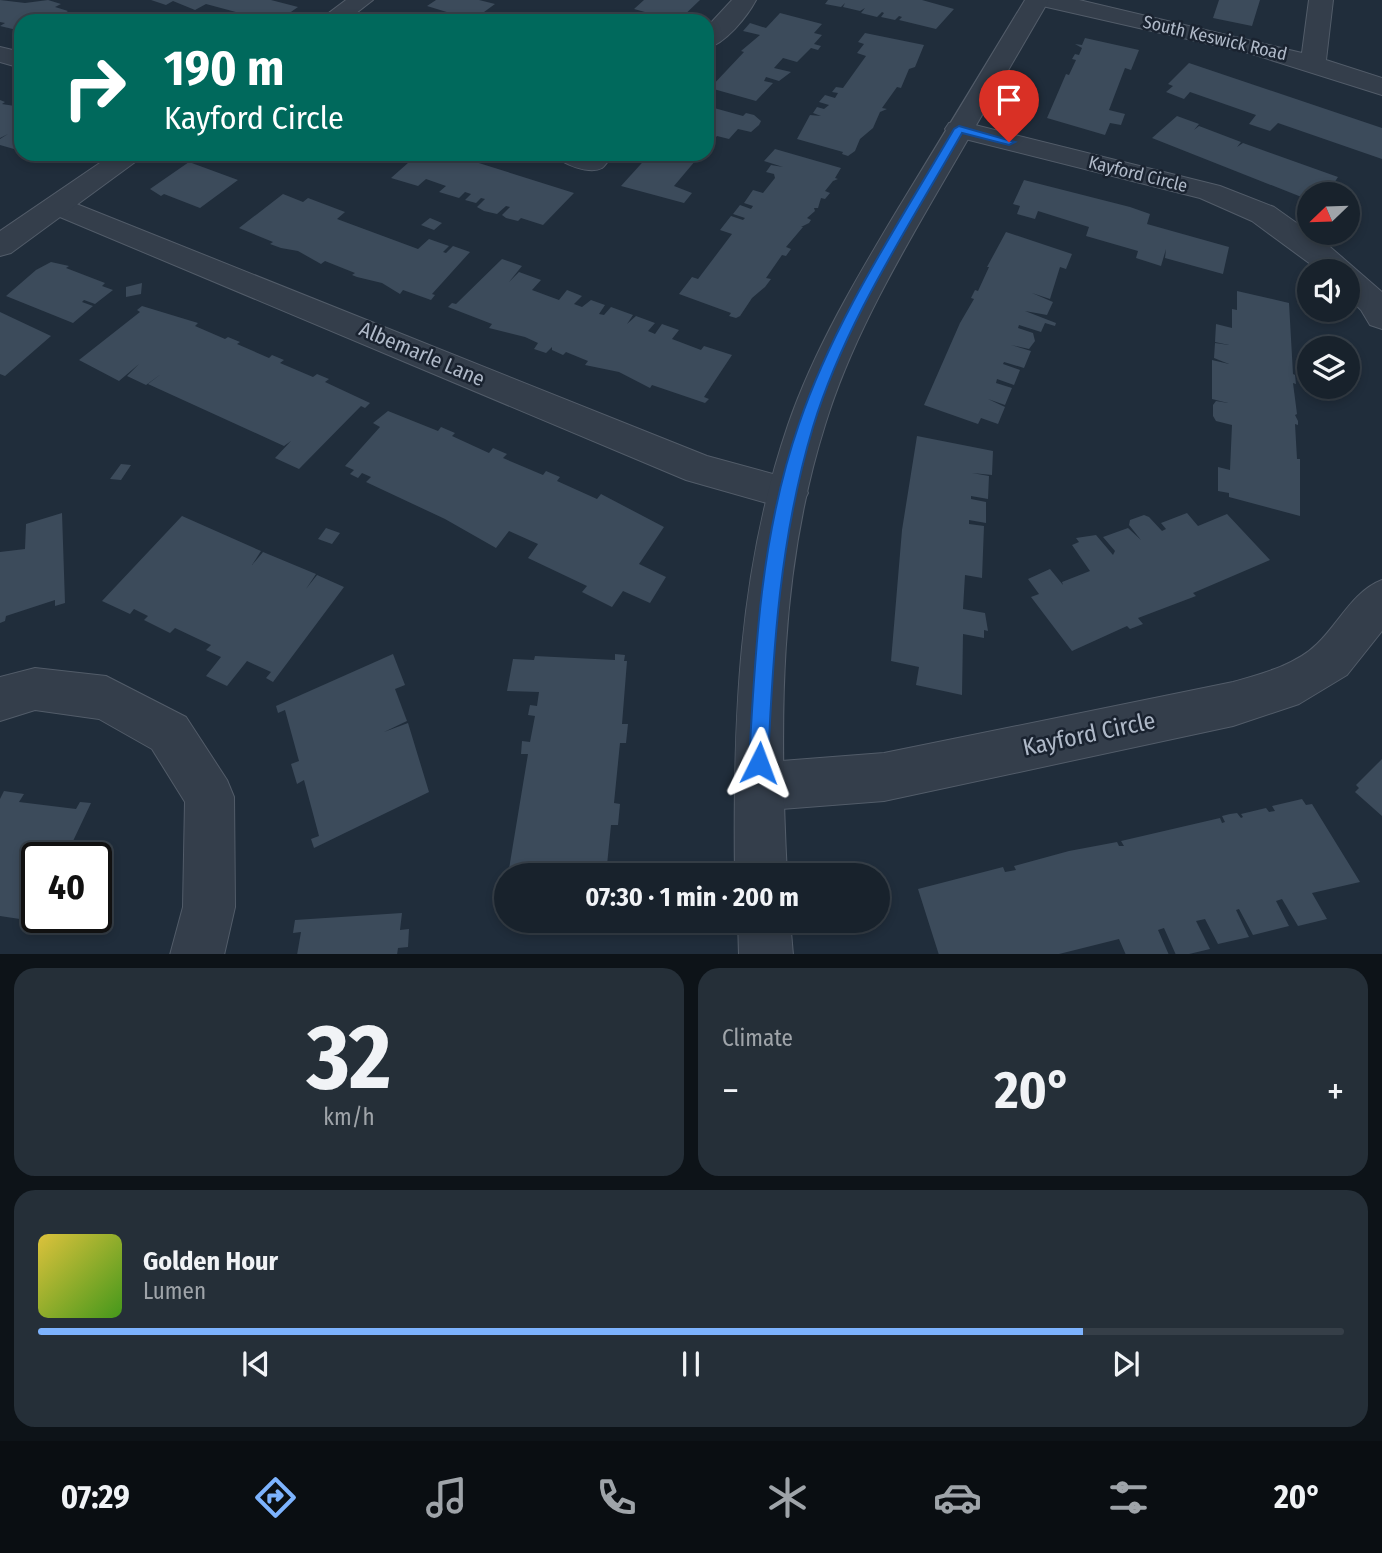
<!DOCTYPE html>
<html lang="en">
<head>
<meta charset="utf-8">
<style>
	body { margin:0; font-family:"Fira Sans Condensed",sans-serif; background:#252f38; color:#f1f3f6; height:100vh; display:flex; flex-direction:column; font-size:26px; white-space:nowrap }
	* { box-sizing:border-box; margin:0 }
	p { font-size:23px; color:#9fa4a9 }
	.icon { flex:none; width:38px; height:38px; fill:none; stroke:currentColor; stroke-width:2; stroke-linecap:round; stroke-linejoin:round }
	.map { position:relative; height:954px; overflow:hidden }
	.panel { display:flex; flex-direction:column; gap:14px; padding:14px; background:#0d1318; flex:1 }
	.panel>* { flex:none }
	.hud { position:absolute; left:14px; top:14px; width:700px; height:147px; border-radius:21px; box-shadow:0 4px 10px #0003,0 0 0 2px #363f48; background:#00695c; color:#fff; overflow:hidden }
	.needle { width:46px; rotate:247deg }
	.buttons { position:absolute; left:1297px; top:182px; display:grid; gap:14px }
	.buttons a { display:grid; place-items:center; width:63px; height:63px; border-radius:50%; background:#18222c; box-shadow:0 4px 10px #0003,0 0 0 2px #363f48; font-size:35px }
	.speed { position:absolute; left:21px; top:842px; display:flex; gap:14px; font-size:35px; font-weight:700; text-align:center }
	.speed>* { display:grid; place-content:center; width:91px; height:91px; border-radius:50%; background:#18222c; box-shadow:0 4px 10px #0003,0 0 0 2px #363f48; line-height:1 }
	.speed .limit { border:4px solid #111; border-radius:10px; background:#fff; color:#111 }
	.pin { position:absolute; display:grid; place-items:center; width:60px; height:60px; color:#fff; margin:-72px -30px; border-radius:50% 50% 50% 0; rotate:-45deg; box-shadow:0 0 7px #0007 }
	.pin .icon { rotate:45deg }
	.me { position:absolute; width:77px; margin:-38px; rotate:3deg; stroke-linejoin:round; filter:drop-shadow(0 0 5px #0008) }
	.turn { display:flex; align-items:center; gap:24px; height:147px; padding:0 35px; font-size:32px }
	.turn .icon { width:91px; height:91px; stroke-width:2.5 }
	.turn b { display:block; font-size:49px; line-height:60px }
	.big { font-size:52px; font-weight:700; line-height:1.1 }
	.panel .widget { flex:1; display:flex; flex-direction:column; justify-content:center; gap:10px; min-width:0; padding:0 24px; border-radius:21px; background:#252f38 }
	.panel .dial { align-items:center; gap:0 }
	.dial b { font-size:91px; line-height:1 }
	.song { display:flex; align-items:center; gap:21px }
	.cover { width:84px; height:84px; border-radius:10px; background:linear-gradient(135deg,hsl(50 70% 55%),hsl(100 70% 35%)) }
	.played { height:7px; border-radius:4px; background:linear-gradient(90deg,#7db3fe 80%,#363f48 80%) }
	.keys { display:flex; justify-content:space-around; direction:ltr }
	.heat { display:flex; justify-content:space-between; align-items:center; font-size:38px; direction:ltr }
	.panel .tiles { flex:1; display:grid; gap:14px; grid-template-columns:1fr 1fr }
	.widget:last-child { grid-column:span 2 }
	.trip { position:absolute; left:494px; top:863px; width:396px; height:70px; border-radius:35px; background:#18222c; box-shadow:0 4px 10px #0003,0 0 0 2px #363f48; font-weight:700; line-height:70px; text-align:center }
	.menu { display:flex; height:112px; justify-content:space-around; align-items:center; background:#0a0e12; color:#9fa4a9 }
	.menu .icon { width:49px; height:49px }
	.menu .active { color:#7db3fe }
	.menu b { font-size:32px; color:#f1f3f6 }
	.map>svg:first-child { display:block }
	.building { fill:#3c4b5b }
	.lines { fill:none; stroke-linecap:round; stroke-linejoin:round }
	.minor-casing { stroke:#525c69; stroke-width:2 }
	.tertiary-casing { stroke:#525c69; stroke-width:2 }
	.minor { fill:#343e4b; fill-rule:evenodd }
	.tertiary { fill:#343e4b; fill-rule:evenodd }
	.route { fill:#1a73e8; stroke:#114b97; stroke-width:2 }
	.labels { text-anchor:middle; stroke-width:5; stroke-linejoin:round; paint-order:stroke }
	.far-street-label { font-size:18px; fill:#afb9c8; stroke:#1a2330 }
	.street-label { font-size:21px; fill:#afb9c8; stroke:#1a2330 }
	.near-street-label { font-size:24px; fill:#afb9c8; stroke:#1a2330 }
</style>
</head>
<body>
<div class="map">
<svg width="1382" height="955" viewBox="0 0 1382 955">
	<rect width="100%" height="100%" fill="#202d3b"/>
	<path class="building" d="M0,0L25,3L48,0L61,4L55,7L68,11L55,20L21,21V31L0,26L5,23L0,22Z
		M151,0H271L298,7L278,21H237L247,15L206,4L195,10L173,1L166,5Z
		M436,0H479L495,4L473,20L427,6Z
		M644,0H700L678,21H635L645,12L634,9Z
		M828,0H922L954,9L936,29L899,20L902,17L899,16L895,20L881,17L884,13L882,12L877,17L861,13L865,8L860,11L843,7L845,3L841,7L825,4Z
		M1219,0H1260L1252,26L1213,18Z
		M417,13L442,20V21H406Z
		M780,13L822,24L814,33L822,35L814,44L821,46L818,50L811,48L797,62L783,58L774,68L791,72L779,81L766,77L764,81L773,83L756,101L710,88L744,52L741,51L760,35L743,31L750,23L766,28Z
		M865,33L924,45L915,67L909,69L901,88L897,87L882,108L887,109L880,112L873,128L860,139L855,151L848,156L842,154L843,152L797,139L810,115L821,116L813,113L817,107L824,109L829,105L819,102L825,95L835,98L838,93L832,92L836,87L843,88L866,56L857,53L864,44L858,42Z
		M1085,38L1139,50L1131,70L1125,68L1109,110L1125,114L1121,125L1110,123L1105,135L1047,118L1066,74L1069,75L1076,60L1072,59L1075,54L1079,55L1082,48L1075,44L1082,45Z
		M1189,63L1382,128V159L1278,123L1270,131L1249,124L1256,115L1190,92L1184,99L1166,92L1173,86L1168,84Z
		M0,100L5,102L2,104L21,107V151L0,145V139L8,134L0,138Z
		M707,106L743,116L746,113L754,115L761,121L759,125L751,132L738,129L729,139L717,136L707,148Z
		M1177,116L1199,124L1194,130L1199,126L1241,142L1237,147L1243,143L1338,177L1334,183L1338,185L1330,194H1309V200L1152,138Z
		M775,149L841,168L835,178L838,179L833,181L825,191L830,193L825,199L821,198L818,208H814L815,211L807,218L811,220L809,223L801,227H803L786,247L791,249L786,256L782,255L766,278L771,279L765,287L752,298L740,316L736,318L729,316L731,313L679,294L692,277L698,279L732,234L720,230L731,216L743,220L745,218L733,214L740,205L751,209L753,206L744,203L753,190L763,193L775,178L774,174L766,172L771,165L783,167L764,161Z
		M427,154H450L574,193L543,225L521,218L518,221L506,218L502,215L510,207L506,206L497,214L484,211L477,207L485,199L481,198L476,203L465,200L471,194L465,192L459,198L439,192L446,186L426,179L418,186L391,178L417,155L424,157Z
		M650,154H701L674,186L692,193L684,203L621,186Z
		M189,162L238,180L200,208L164,194L161,196L150,189Z
		M1024,180L1130,207L1150,214L1147,224L1229,247L1223,274L1165,258L1166,249L1161,266L1136,258L1138,251L1086,236L1089,227L1038,211L1035,219L1017,214L1020,206L1013,204Z
		M283,194L303,202L308,198L345,212L337,219L418,249L429,239L449,246L443,252L446,253L453,246L470,252L432,294L435,295L431,300L403,290L400,294L382,283L357,277L352,275L355,273L325,261L321,264L298,251L281,248L270,244L273,242L239,228Z
		M430,218L442,223L434,230L421,225Z
		M1006,232L1072,254L1066,269L1060,267L1050,299L1032,293L1053,302L1047,315L1025,311L1056,323L1055,326L1045,323L1041,332L1019,325L1018,328L1033,333L1035,341L1029,349L1011,345L1031,351L1024,368L1004,362L1003,364L1020,370L1014,385L997,379L996,383L1012,388L1005,405L988,399L1005,407L998,424L981,418L978,424L924,405L960,323L974,299L971,298L975,290L978,291L989,267H987Z
		M502,259L522,266L509,282L519,272L541,280L532,290L559,300L567,290L582,296L574,304L582,307L591,300L605,305L599,314L604,315L611,307L633,315L627,324L636,316L655,323L648,331L655,334L662,324L679,330L672,339L701,350L704,346L732,355L704,397L709,399L705,403L652,385L650,388L619,372L585,365L588,361L566,352L563,355L552,350V347L546,353L534,349L538,343L525,337L489,328L492,324L448,307L452,303L456,304Z
		M51,262L69,266L66,268L105,283L102,286L113,290L95,304L84,300L82,302L93,306L73,323L6,296L36,270Z
		M142,283L141,294L126,297V287Z
		M1237,291L1289,303L1293,374L1295,375L1296,384L1293,383L1297,414L1295,415L1298,421V425L1295,424L1297,459H1300V516L1229,497V493L1218,491V467L1230,470L1232,425L1216,421L1213,416V405L1216,401L1228,403L1212,399V360L1229,364L1214,358L1215,343L1229,345L1215,342L1216,324L1232,328V309L1237,310Z
		M142,306L198,323L195,326L225,339L228,337L240,342L237,344L269,358L272,355L284,360L280,363L313,377L317,374L329,379L325,382L370,403L365,408L361,406L299,469L275,458L291,441L284,446L148,384L161,374L146,385L127,376L139,364L119,381L79,360L140,312L137,310Z
		M0,312L51,336L5,376L0,374Z
		M388,411L438,431L441,427L455,433L452,436L489,453L493,448L507,454L503,458L543,475L546,471L560,477L557,481L597,499L601,494L664,527L639,564L666,577L650,603L623,591L612,607L582,592L587,586L528,558L538,544L509,531L496,548L445,519L366,482L371,477L362,473L358,478L350,474L354,470L345,466L380,427L373,423Z
		M917,436L993,451L992,475L972,473L989,476L988,499L971,496V499L986,502V523L969,520V524L984,526L982,578L965,575L963,609L985,613L988,631L984,630V638L963,634L962,695L916,685L919,667L891,661L902,530Z
		M121,464L131,465L121,480L110,479Z
		M62,513L65,603L55,606V600L6,616L5,621L0,623V552L25,549L26,524Z
		M1187,513L1198,526L1227,514L1270,560L1193,593L1196,596L1138,618L1143,624L1130,629L1127,626L1072,651L1031,597L1039,594L1028,579L1050,569L1063,585L1062,582L1090,571L1072,545L1079,542L1076,538L1096,535L1113,555L1115,551L1103,537L1128,528L1141,540L1129,525L1130,520L1144,515L1149,517L1162,531L1166,529L1161,523Z
		M182,516L261,551L252,565L263,552L316,574L306,589L317,575L344,587L273,682L266,678L271,672L247,661L227,686L206,676L221,657L206,650L211,645L175,628L170,633L144,620L148,616L134,609L130,614L102,601Z
		M326,528L340,533L332,544L318,539Z
		M393,654L405,685L395,689L407,721L384,732L408,723L429,792L314,848L311,839L319,836L304,780L297,784L291,764L299,761L285,710L278,713L276,706Z
		M615,654L625,655L624,661H627L622,724H628L626,743H620L614,803L620,804L618,825H611L606,875H508L528,754H521L522,741L530,742L535,716L528,715L530,705L537,706L539,692L507,691L513,659L534,660L535,656L615,660Z
		M1382,759V816L1355,792L1359,788L1356,785Z
		M4,791L24,794L19,802L76,809L80,802L91,803L65,858H37V913L33,921L0,916V799Z
		M1302,799L1306,805L1312,804L1360,882L1312,893L1327,919L1298,926L1282,899L1276,901L1289,926L1253,935L1239,909L1236,910L1249,937L1218,944L1205,919L1196,921L1210,949L1185,955H1176L1164,928L1158,930L1169,955H1126L1119,939L1055,955H939L918,889L1003,867L1005,872L1016,870L1014,866L1069,851L1117,842L1119,846H1124L1121,841L1220,818L1222,823L1225,822L1222,816L1230,814L1237,813L1241,818L1243,817L1241,814L1266,808L1269,812L1275,811L1272,806Z
		M402,913L400,930L409,929L408,947L398,948L397,955H297L301,932L293,933L295,920Z"/>
	<g class="lines">
		<defs>
			<path id="minor" d="M732,0H756C747,17 725,44 707,48V27Z
				M1034,0H1079L1302,53L1309,0H1333L1326,60L1382,78V95L1249,53L1038,5Z
				M0,47L21,52V68L0,62Z
				M959,121L1220,186L1274,207L1329,246L1382,292V329L1370,325L1361,310L1348,297V271H1320L1252,221L1200,198L949,135L945,129L949,123Z
				M554,154H613C610,158 606,165 602,168C590,175 561,164 554,154Z
				M59,197L707,456L802,482L808,493L802,504L788,509L686,480L48,212L44,206L48,200Z
				M1382,580V631L1347,675L1299,704L1233,726L884,801L757,811L740,804L733,787L740,770L757,763L884,753L1233,682C1261,674 1296,665 1317,644C1339,623 1353,591 1382,580Z
				M35,668L106,676L186,717L227,780L234,797L235,907L224,955H170L183,907L185,802L152,749L99,719L35,710L0,721V677Z"/>
			<path id="tertiary" d="M346,0H373L346,21H318Z
				M1025,0H1049C1010,67 971,134 932,201C891,272 849,346 825,425C779,571 779,723 787,875H735C733,722 738,571 788,425C815,347 859,274 901,204C943,136 984,68 1025,0Z
				M113,154H146L11,253L0,256V231Z
				M738,920H790L793,955H739Z"/>
		</defs>
		<use href="#minor" class="minor-casing"/>
		<use href="#tertiary" class="tertiary-casing"/>
		<use href="#minor" class="minor"/>
		<use href="#tertiary" class="tertiary"/>
	</g>
	<path class="route" d="M959,126L1015,142L1009,145L962,133C908,228 845,322 813,427C780,537 773,649 768,763L766,770L759,773L752,770L749,763C755,649 761,533 799,424C835,318 898,225 954,129Z"/>
	<g class="labels">
		<g class="far-street-label">
			<text transform="translate(1215 38) rotate(13)" y="6">South Keswick Road</text>
			<text transform="translate(1138 174) rotate(14)" y="6">Kayford Circle</text>
		</g>
		<g class="street-label">
			<text transform="translate(422 354) rotate(23)" y="7">Albemarle Lane</text>
		</g>
		<g class="near-street-label">
			<text transform="translate(1089 734) rotate(-12)" y="8">Kayford Circle</text>
		</g>
	</g>
</svg>
<div class="buttons">
<a><svg class="needle" viewBox="-14 -14 28 28"><path d="M0-13l5 13h-10z" fill="#e53935"/><path d="M0 13l5-13h-10z" fill="#9fa4a9"/></svg></a>
<a><svg class="icon" aria-label="sound" viewBox="0 0 24 24"><path d="M4 9h4l5-4v14l-5-4H4zM17 9q2 3 0 6"/></svg></a>
<a><svg class="icon" aria-label="layers" viewBox="0 0 24 24"><path d="M12 4l9 5-9 5-9-5zM3 14l9 5 9-5"/></svg></a>
</div>
<div class="speed"><div class="limit">40</div></div>
<div class="pin" style="left:1009px;top:142px;background:#d93025"><svg class="icon" aria-label="arrive" viewBox="0 0 24 24"><path d="M6 21V4h12l-3 4 3 4H6"/></svg></div>
<svg class="me" style="left:759px;top:763px" viewBox="-20 -20 40 40"><path d="M0-17L14 15 0 8-14 15z" fill="#1a73e8" stroke="#fff" stroke-width="4"/></svg>
<div class="trip">07:30 · 1 min · 200 m</div>
<div class="hud">
<div class="turn"><svg class="icon" aria-label="right" viewBox="0 0 24 24"><path d="M7 20v-9h11M14 6l5 5-5 5"/></svg><div><b>190 m</b>Kayford Circle</div></div>
</div>
</div>
<section class="panel">
<div class="tiles">
<div class="widget dial"><b>32</b><p>km/h</p></div>
<div class="widget"><p>Climate</p>
<div class="heat"><a>−</a><b class="big">20°</b><a>+</a></div>
</div>
<div class="widget">
<div class="song"><i class="cover"></i><div><b>Golden Hour</b><p>Lumen</p></div></div>
<div class="played"></div>
<div class="keys"><svg class="icon" aria-label="previous" viewBox="0 0 24 24"><path d="M18 5L8 12l10 7zM5 5v14"/></svg><svg class="icon" aria-label="pause" viewBox="0 0 24 24"><path d="M8 5v14M16 5v14"/></svg><svg class="icon" aria-label="next" viewBox="0 0 24 24"><path d="M6 5l10 7-10 7zM19 5v14"/></svg></div>
</div>
</div>
</section>
<nav class="menu">
<b>07:29</b>
<svg class="icon active" aria-label="directions" viewBox="0 0 24 24"><path d="M12 3l9 9-9 9-9-9zM9 14v-3h6M13 9l2 2-2 2"/></svg>
<svg class="icon" aria-label="music" viewBox="0 0 24 24"><path d="M9 18V5l10-2v13"/><circle cx="6" cy="18" r="3"/><circle cx="16" cy="16" r="3"/></svg>
<svg class="icon" aria-label="phone" viewBox="0 0 24 24"><path d="M5 4h4l2 5-3 2q2 4 5 5l2-3 5 2v4C11 20 4 13 5 4z"/></svg>
<svg class="icon" aria-label="climate" viewBox="0 0 24 24"><path d="M12 3v18M4 7l16 10M4 17L20 7"/></svg>
<svg class="icon" aria-label="car" viewBox="0 0 24 24"><path d="M5 17H2v-5l4-1 3-4h7l3 4 3 1v5h-3M9 17h6M6 11h13"/><circle cx="7" cy="17" r="2"/><circle cx="17" cy="17" r="2"/></svg>
<svg class="icon" aria-label="filters" viewBox="0 0 24 24"><path d="M4 7h16M4 17h16"/><circle cx="9" cy="7" r="2"/><circle cx="15" cy="17" r="2"/></svg>
<b>20°</b>
</nav>
</body>
</html>
